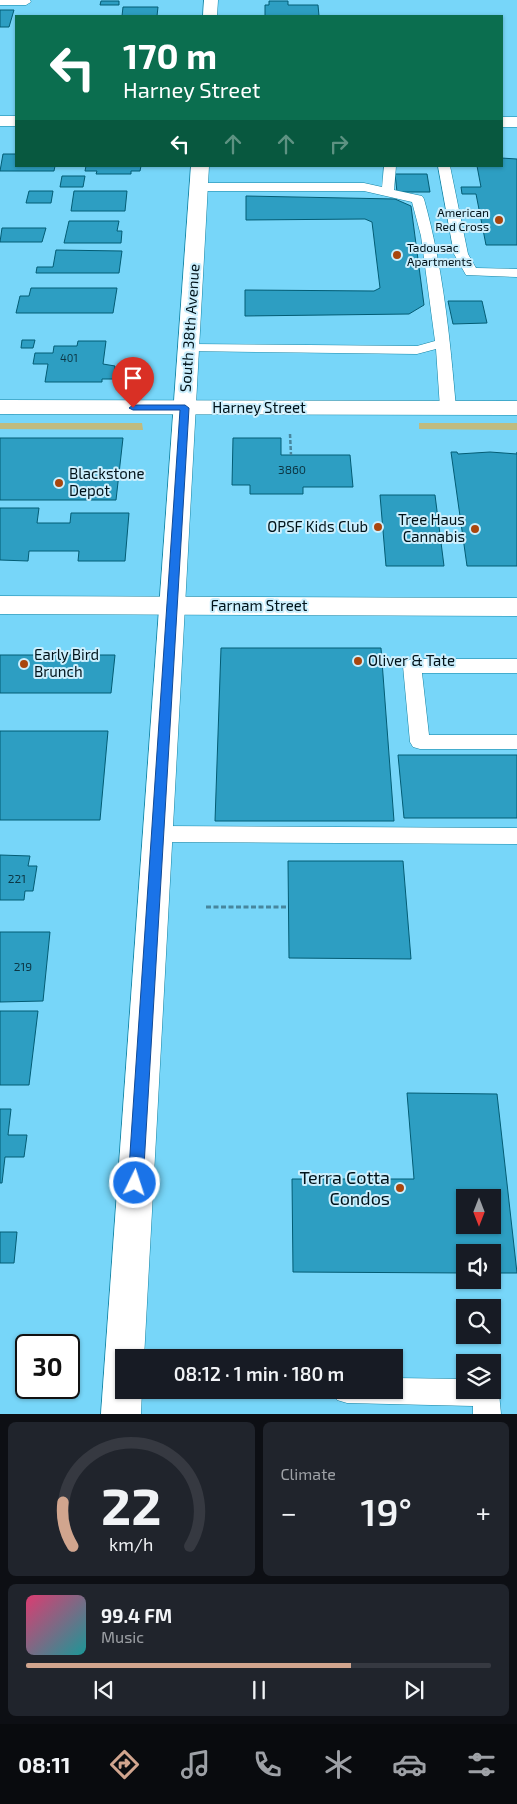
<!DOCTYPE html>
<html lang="en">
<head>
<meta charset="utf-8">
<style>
	body { margin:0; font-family:"Exo 2",sans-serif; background:#20242c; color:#f1f3f6; height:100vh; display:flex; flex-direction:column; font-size:19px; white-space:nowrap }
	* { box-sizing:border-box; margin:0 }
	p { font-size:16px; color:#9ea1a6 }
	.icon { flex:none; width:28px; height:28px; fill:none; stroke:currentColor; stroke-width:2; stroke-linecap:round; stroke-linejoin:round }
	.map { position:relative; height:1414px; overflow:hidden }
	.drawer { display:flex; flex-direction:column; gap:8px; padding:8px; background:#0d0f14; flex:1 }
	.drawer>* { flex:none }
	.banner { position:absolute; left:15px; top:15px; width:488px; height:152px; border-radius:0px; box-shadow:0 1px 4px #0004; background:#0b6e4f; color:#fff; overflow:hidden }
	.needle { width:32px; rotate:180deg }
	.tools { position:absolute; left:456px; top:1189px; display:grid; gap:10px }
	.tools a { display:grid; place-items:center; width:45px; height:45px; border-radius:0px; background:#171b24; box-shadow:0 1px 4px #0004; font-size:25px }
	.speed { position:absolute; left:15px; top:1334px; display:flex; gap:10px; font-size:25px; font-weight:700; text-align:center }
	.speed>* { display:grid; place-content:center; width:65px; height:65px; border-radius:50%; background:#171b24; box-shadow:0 1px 4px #0004; line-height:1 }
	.speed .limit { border:2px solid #111; border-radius:8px; background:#fff; color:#111 }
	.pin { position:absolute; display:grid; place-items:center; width:42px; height:42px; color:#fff; margin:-51px -21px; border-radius:50% 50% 50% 0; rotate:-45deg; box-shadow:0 0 5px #0007 }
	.pin .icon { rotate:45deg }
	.me { position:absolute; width:55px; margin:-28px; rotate:4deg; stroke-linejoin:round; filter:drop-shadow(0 0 4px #0008) }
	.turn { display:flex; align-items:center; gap:18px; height:105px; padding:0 25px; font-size:22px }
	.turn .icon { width:65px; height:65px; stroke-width:2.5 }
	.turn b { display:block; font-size:35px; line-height:42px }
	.lanes { display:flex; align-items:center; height:48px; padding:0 25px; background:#0003; justify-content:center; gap:25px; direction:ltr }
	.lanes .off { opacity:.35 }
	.big { font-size:38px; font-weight:600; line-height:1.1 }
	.drawer .card { flex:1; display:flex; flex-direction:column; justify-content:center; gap:8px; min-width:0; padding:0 18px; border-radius:8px; background:#20242c }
	.drawer .dial { align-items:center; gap:0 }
	.dial svg { height:130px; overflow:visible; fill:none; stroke:#363941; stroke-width:7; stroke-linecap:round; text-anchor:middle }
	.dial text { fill:#f1f3f6; stroke:none }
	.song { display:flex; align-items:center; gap:15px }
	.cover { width:60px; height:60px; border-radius:8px; background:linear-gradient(135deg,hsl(340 70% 55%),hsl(180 70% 35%)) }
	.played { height:5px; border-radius:2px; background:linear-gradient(90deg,#d1a58e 70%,#363941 70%) }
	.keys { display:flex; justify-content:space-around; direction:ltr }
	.heat { display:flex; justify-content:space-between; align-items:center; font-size:28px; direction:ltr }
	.drawer .tiles { flex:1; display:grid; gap:8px; grid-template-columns:1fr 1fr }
	.card:last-child { grid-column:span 2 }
	.trip { position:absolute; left:115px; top:1349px; width:288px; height:50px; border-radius:0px; background:#171b24; box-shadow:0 1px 4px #0004; font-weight:600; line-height:50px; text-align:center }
	.tab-bar { display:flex; height:80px; justify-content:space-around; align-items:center; background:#090b0e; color:#9ea1a6 }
	.tab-bar .icon { width:35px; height:35px }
	.tab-bar .current { color:#d1a58e }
	.tab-bar b { font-size:22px; color:#f1f3f6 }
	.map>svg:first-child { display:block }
	.green { fill:#c0bb7f }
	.building { fill:#2d9ec2; stroke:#035c74; fill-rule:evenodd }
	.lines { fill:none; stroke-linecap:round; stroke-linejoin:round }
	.lane-casing { stroke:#1383a3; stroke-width:1 }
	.street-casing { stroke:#1383a3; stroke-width:1 }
	.secondary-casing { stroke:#1383a3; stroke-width:1 }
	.path-far1 { stroke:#47869e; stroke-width:2.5; stroke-dasharray:4 2; stroke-linecap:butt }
	.path { stroke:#47869e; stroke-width:3; stroke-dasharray:5 2.5; stroke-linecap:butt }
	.lane { fill:#fff; fill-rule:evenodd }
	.street { fill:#fff; fill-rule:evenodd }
	.secondary { fill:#fff; fill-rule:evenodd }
	.route { fill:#1a73e8; stroke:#114b97 }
	.poi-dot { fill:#a9460e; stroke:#cceffd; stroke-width:2 }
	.labels { text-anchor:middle; stroke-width:4; stroke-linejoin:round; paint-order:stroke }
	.far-number-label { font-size:11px; fill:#0c3644 }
	.far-poi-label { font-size:12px; fill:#01131a; stroke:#cceffd; text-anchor:end }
	.number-label { font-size:12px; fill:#0c3644 }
	.street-label { font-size:15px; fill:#01131a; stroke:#cceffd }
	.poi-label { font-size:15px; fill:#01131a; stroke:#cceffd; text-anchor:start }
	.near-poi-label { font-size:18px; fill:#01131a; stroke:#cceffd; text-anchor:end }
</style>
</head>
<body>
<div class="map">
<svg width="517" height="1414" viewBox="0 0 517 1414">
	<rect width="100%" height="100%" fill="#77d6f9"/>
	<path class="green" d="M0,423H142L143,430L0,429Z
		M419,423H517V430L419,429Z"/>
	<path class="building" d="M101,1H119V5H100Z
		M269,1H288V5H318L319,16H326H265V5H269Z
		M123,7H158L157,16H122Z
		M0,10H14L9,27H0Z
		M3,154H16V166H55L54,171H0Z
		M501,158L517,159V245H486L476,194H462L461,187H481L477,166H501Z
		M86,166H141L140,171H131V174H96L97,171H85Z
		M395,174H427L430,192H397Z
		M62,176H85L83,187H60Z
		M29,191H53L51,203H26Z
		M74,191H127L125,211H71Z
		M246,196L395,199L411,206L424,305L409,314L245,316V290L374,291L380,288L372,222L365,219L246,220Z
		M69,221H119L117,231H122L121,243H64Z
		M2,228H46L42,242H0Z
		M56,250L122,251L119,273H36L37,267H53Z
		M31,288H117L113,313H16L20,296H29Z
		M448,301H482L487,323L453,324Z
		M22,340H35L33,348H21Z
		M78,341H106L103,364L115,366L114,379H102V382H45L48,364H33L35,353H53L54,346H77Z
		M0,438H123L116,500H0Z
		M233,438H281V455H350L353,487H303V494H250V485H232Z
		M451,452H457L458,454L490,452L517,454V452V566H467Z
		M380,495H435L444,566H386Z
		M0,508H39L37,523H70L71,513H129L125,561H78L79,551H29L28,561L0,560Z
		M221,648H381L394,821H215Z
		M0,655H115L111,693H0Z
		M0,731H108L100,820H0Z
		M398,755H517V818H404Z
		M0,855L30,856L28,866H37L33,891H25L24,900H0Z
		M288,861H403L411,959L289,958Z
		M0,932H50L43,1001L0,1002Z
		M0,1011H38L29,1085H0Z
		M407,1093L497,1094L517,1273H492V1252H465V1273L293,1272L292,1179H414ZM465,1198H492V1225H465Z
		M0,1109H11L8,1135H27L24,1157H5L2,1183H0Z
		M0,1232H17L14,1263H0Z"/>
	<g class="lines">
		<defs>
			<path id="lane" d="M0,0H30L31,2L26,5H0Z
				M384,166H396L394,190L422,196L424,199C443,267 450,338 456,408L453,411L448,413L440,408L436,349L417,354L184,351L182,348L189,344L417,346L435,341L421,236L412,202L364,191H199L193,187L199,183H364L382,187Z
				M438,166H450L468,254L476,268L517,269V277L466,275L454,254Z
				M412,659H517V673H422L429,735H517V749H420L413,747L410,742L403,666L406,661Z
				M157,826L517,828V844L157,842L150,840L147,834L150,828Z
				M394,1378L465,1379V1390H492V1383L499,1393L501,1414H473V1406L347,1403L337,1400L334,1390H394Z"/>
			<path id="street" d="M204,0H218L217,16H203Z
				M0,116H16V126H0Z
				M501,117H517V127H501Z
				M191,166H209L144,1358H124V1390H142L141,1414H101Z"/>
			<path id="secondary" d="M0,400L517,401V415L0,414Z
				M0,596L517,598V616L0,614Z"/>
		</defs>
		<use href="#lane" class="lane-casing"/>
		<use href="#street" class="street-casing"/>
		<use href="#secondary" class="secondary-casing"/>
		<path class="path-far1" d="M290,434L291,455"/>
		<path class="path" d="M206,907H288"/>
		<use href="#lane" class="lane"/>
		<use href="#street" class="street"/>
		<use href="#secondary" class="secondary"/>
	</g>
	<path class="route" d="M185,405L189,408L143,1183L141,1188L135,1190L130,1188L128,1183L180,410H133L129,408L133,405Z"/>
	<g class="poi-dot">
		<circle cx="499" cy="220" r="5"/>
		<circle cx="397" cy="255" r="5"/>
		<circle cx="59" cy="483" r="5"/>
		<circle cx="378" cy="527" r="5"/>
		<circle cx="475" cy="529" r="5"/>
		<circle cx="358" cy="661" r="5"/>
		<circle cx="24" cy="664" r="5"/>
		<circle cx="400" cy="1188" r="5"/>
	</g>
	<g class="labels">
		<g class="far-number-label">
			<text x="69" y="362">401</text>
		</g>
		<g class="far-poi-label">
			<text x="489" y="217">American<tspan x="489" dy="14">Red Cross</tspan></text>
			<text x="407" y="252" text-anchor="start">Tadousac<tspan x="407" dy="14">Apartments</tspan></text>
		</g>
		<g class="number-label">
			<text x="292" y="474">3860</text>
			<text x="17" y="883">221</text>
			<text x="23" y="971">219</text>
		</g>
		<g class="street-label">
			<text transform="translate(190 328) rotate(-86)" y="5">South 38th Avenue</text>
			<text x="259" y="413">Harney Street</text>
			<text x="259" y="611">Farnam Street</text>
		</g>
		<g class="poi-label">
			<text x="69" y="479">Blackstone<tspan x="69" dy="17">Depot</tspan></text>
			<text x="465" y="525" text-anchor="end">Tree Haus<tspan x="465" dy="17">Cannabis</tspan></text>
			<text x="368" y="532" text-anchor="end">OPSF Kids Club</text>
			<text x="34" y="660">Early Bird<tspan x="34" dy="17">Brunch</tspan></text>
			<text x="368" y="666">Oliver &amp; Tate</text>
		</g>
		<g class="near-poi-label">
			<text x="390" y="1184">Terra Cotta<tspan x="390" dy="21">Condos</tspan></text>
		</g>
	</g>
</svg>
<div class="tools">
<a><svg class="needle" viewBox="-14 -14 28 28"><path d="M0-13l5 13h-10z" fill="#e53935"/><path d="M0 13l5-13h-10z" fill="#9ea1a6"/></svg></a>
<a><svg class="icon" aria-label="sound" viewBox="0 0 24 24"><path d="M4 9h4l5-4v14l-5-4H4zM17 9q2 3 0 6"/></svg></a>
<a><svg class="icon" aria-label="search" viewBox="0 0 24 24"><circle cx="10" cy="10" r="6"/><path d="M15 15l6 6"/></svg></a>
<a><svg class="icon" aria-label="layers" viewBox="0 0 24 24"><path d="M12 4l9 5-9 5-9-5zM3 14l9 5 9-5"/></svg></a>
</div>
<div class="speed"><div class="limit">30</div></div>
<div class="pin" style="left:133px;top:408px;background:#d93025"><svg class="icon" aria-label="arrive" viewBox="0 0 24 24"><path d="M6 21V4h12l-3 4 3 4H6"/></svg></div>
<svg class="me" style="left:135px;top:1183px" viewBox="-20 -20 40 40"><circle r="17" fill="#1a73e8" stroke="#fff" stroke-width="3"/><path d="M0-11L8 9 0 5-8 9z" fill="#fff"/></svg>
<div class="trip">08:12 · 1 min · 180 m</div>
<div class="banner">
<div class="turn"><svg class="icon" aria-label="left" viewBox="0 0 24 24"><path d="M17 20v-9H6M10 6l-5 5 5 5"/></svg><div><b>170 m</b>Harney Street</div></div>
<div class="lanes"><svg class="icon" aria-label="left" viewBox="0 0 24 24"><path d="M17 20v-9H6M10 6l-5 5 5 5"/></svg><svg class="icon off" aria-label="ahead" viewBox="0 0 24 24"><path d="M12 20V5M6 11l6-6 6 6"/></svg><svg class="icon off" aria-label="ahead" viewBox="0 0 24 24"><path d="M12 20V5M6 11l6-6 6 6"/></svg><svg class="icon off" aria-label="right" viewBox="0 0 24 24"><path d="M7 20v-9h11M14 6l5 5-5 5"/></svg></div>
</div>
</div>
<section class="drawer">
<div class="tiles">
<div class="card dial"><svg viewBox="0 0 100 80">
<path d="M14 69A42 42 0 1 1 86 69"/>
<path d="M14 69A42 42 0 0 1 8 42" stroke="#d1a58e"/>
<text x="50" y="56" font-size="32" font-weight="700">22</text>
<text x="50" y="72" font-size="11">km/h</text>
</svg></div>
<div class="card"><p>Climate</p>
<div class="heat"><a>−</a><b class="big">19°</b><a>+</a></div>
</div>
<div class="card">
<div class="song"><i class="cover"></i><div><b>99.4 FM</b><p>Music</p></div></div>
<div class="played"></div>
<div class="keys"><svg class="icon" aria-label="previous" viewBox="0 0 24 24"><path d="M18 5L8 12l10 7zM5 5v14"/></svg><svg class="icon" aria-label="pause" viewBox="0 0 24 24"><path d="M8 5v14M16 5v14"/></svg><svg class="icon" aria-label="next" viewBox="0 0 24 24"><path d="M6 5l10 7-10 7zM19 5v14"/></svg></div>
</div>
</div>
</section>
<nav class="tab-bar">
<b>08:11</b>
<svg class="icon current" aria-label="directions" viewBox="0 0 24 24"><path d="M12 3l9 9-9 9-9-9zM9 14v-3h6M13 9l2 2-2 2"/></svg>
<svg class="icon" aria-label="music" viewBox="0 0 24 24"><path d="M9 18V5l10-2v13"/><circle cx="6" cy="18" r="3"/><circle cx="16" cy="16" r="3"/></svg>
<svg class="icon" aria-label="phone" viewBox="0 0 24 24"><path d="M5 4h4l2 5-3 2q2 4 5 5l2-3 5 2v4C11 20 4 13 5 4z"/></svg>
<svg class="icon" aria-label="climate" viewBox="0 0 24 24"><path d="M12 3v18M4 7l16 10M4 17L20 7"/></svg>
<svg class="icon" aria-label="car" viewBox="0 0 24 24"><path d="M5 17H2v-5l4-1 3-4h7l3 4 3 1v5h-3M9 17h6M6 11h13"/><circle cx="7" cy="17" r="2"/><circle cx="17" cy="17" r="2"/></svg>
<svg class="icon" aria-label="filters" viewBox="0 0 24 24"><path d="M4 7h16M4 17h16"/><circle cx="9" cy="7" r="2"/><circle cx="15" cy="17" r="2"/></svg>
</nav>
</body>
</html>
